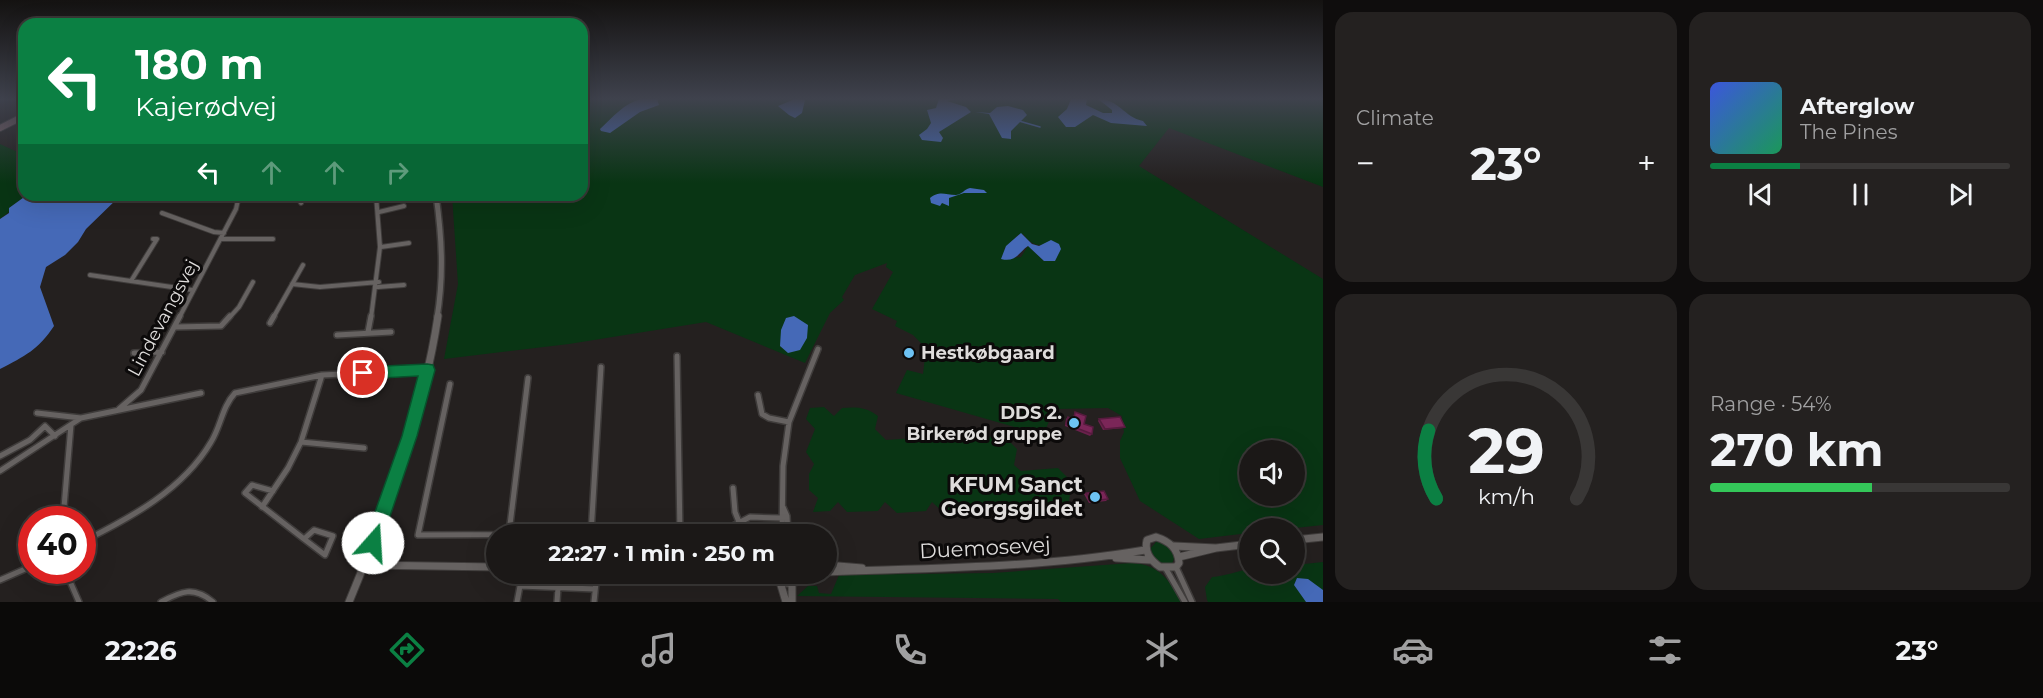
<!DOCTYPE html>
<html lang="en">
<head>
<meta charset="utf-8">
<style>
	body { margin:0; font-family:Montserrat,sans-serif; background:#242120; color:#f1f3f6; height:100vh; display:flex; flex-direction:column; font-size:22px; white-space:nowrap }
	* { box-sizing:border-box; margin:0 }
	p { font-size:20px; color:#a0a0a1 }
	.icon { flex:none; width:33px; height:33px; fill:none; stroke:currentColor; stroke-width:2; stroke-linecap:round; stroke-linejoin:round }
	.map { position:relative; flex:1; overflow:hidden }
	.panel { display:flex; flex-direction:column; gap:12px; padding:12px; background:#0f0d0d; width:720px }
	.panel>* { flex:none }
	.guide { position:absolute; left:18px; top:18px; width:570px; height:183px; border-radius:18px; box-shadow:0 6px 24px #0002,0 0 0 2px #393736; background:#0b8043; color:#fff; overflow:hidden }
	.fabs { position:absolute; left:1239px; top:440px; display:grid; gap:12px }
	.fabs a { display:grid; place-items:center; width:66px; height:66px; border-radius:50%; background:#1b1817; box-shadow:0 6px 24px #0002,0 0 0 2px #393736; font-size:30px }
	.speed { position:absolute; left:18px; top:506px; display:flex; gap:12px; font-size:30px; font-weight:700; text-align:center }
	.speed>* { display:grid; place-content:center; width:78px; height:78px; border-radius:50%; background:#1b1817; box-shadow:0 6px 24px #0002,0 0 0 2px #393736; line-height:1 }
	.speed .limit { border:9px solid #d22; background:#fff; color:#111 }
	.pin { position:absolute; display:grid; place-items:center; width:51px; height:51px; color:#fff; margin:-26px; border:3px solid #fff; border-radius:50%; box-shadow:0 2px 6px #0007 }
	.me { position:absolute; width:66px; margin:-33px; rotate:19deg; stroke-linejoin:round; filter:drop-shadow(0 0 4px #0008) }
	.turn { display:flex; align-items:center; gap:21px; height:126px; padding:0 18px; font-size:27px }
	.turn .icon { width:78px; height:78px; stroke-width:2.5 }
	.turn b { display:block; font-size:42px; line-height:51px }
	.lanes { display:flex; align-items:center; height:57px; padding:0 18px; background:#0003; justify-content:center; gap:30px; direction:ltr }
	.lanes .off { opacity:.35 }
	.big { font-size:45px; font-weight:700; line-height:1.1 }
	.panel .widget { flex:1; display:flex; flex-direction:column; justify-content:center; gap:9px; min-width:0; padding:0 21px; border-radius:18px; background:#242120 }
	.panel .dial { align-items:center; gap:0 }
	.dial svg { height:156px; overflow:visible; fill:none; stroke:#393736; stroke-width:7; stroke-linecap:round; text-anchor:middle }
	.dial text { fill:#f1f3f6; stroke:none }
	.song { display:flex; align-items:center; gap:18px }
	.cover { width:72px; height:72px; border-radius:9px; background:linear-gradient(135deg,hsl(230 70% 55%),hsl(150 70% 35%)) }
	.played { height:6px; border-radius:3px; background:linear-gradient(90deg,#0b8043 30%,#393736 30%) }
	.keys { display:flex; justify-content:space-around; direction:ltr }
	.heat { display:flex; justify-content:space-between; align-items:center; font-size:33px; direction:ltr }
	.charge { height:9px; border-radius:4px; background:linear-gradient(90deg,#34c759 54%,#393736 0) }
	.panel .tiles { flex:1; display:grid; gap:12px; grid-template-columns:repeat(2,1fr) }
	.trip { position:absolute; left:486px; top:524px; width:351px; height:60px; border-radius:30px; background:#1b1817; box-shadow:0 6px 24px #0002,0 0 0 2px #393736; font-weight:700; line-height:60px; text-align:center }
	.tab-bar { display:flex; height:96px; justify-content:space-around; align-items:center; background:#0b0a09; color:#a0a0a1 }
	.tab-bar .icon { width:42px; height:42px }
	.tab-bar .on { color:#0b8043 }
	.tab-bar b { font-size:27px; color:#f1f3f6 }
	main { display:flex; flex:1; min-height:0 }
	.map>svg:first-child { display:block }
	.green { fill:#093514; fill-rule:evenodd }
	.water { fill:#4569b7 }
	.lines { fill:none; stroke-linecap:round; stroke-linejoin:round }
	.stream { stroke:#4569b7; stroke-width:1.5 }
	.minor-far1-casing { stroke:#3f3c3b; stroke-width:6 }
	.minor-casing { stroke:#3f3c3b; stroke-width:8 }
	.tertiary-far1-casing { stroke:#3f3c3b; stroke-width:8 }
	.tertiary-casing { stroke:#3f3c3b; stroke-width:9 }
	.secondary-casing { stroke:#3f3c3b; stroke-width:8 }
	.minor-far1 { stroke:#666261; stroke-width:4 }
	.minor { stroke:#666261; stroke-width:5 }
	.tertiary-far1 { stroke:#666261; stroke-width:5 }
	.tertiary { stroke:#666261; stroke-width:7 }
	.secondary { stroke:#81666c; stroke-width:6 }
	.wall { fill:#6a214c }
	.building { fill:#7b2658; stroke:#561b3e; stroke-width:1.5 }
	.route { fill:#0b8043; stroke:#07532c; stroke-width:1.5 }
	.poi-dot { fill:#6dc2f3; stroke:#0c0a0a; stroke-width:2 }
	.labels { text-anchor:middle; stroke-width:6; stroke-linejoin:round; paint-order:stroke }
	.street-label { font-size:18px; fill:#dedcdb; stroke:#0c0a0a }
	.poi-label { font-size:18px; font-weight:bold; fill:#dedcdb; stroke:#0c0a0a; text-anchor:start }
	.near-poi-label { font-size:21px; font-weight:bold; fill:#dedcdb; stroke:#0c0a0a; text-anchor:end }
	.near-street-label { font-size:21px; fill:#dedcdb; stroke:#0c0a0a }
</style>
</head>
<body>
<main>
<div class="map">
<svg width="1323" height="602" viewBox="0 0 1323 602">
	<rect width="100%" height="100%" fill="#24201f"/>
	<path class="green" d="M582,99H1187V102L1189,99H1323V187L1169,128L1139,166L1323,279V525L1295,528H1250L1249,533L1199,539L1140,501L1120,458V441L1124,432L1122,416L1108,408L1054,409L1045,431L1025,430L896,393L907,370L923,374L926,348L913,335L895,326L897,321L872,309L893,272L886,267L887,263L855,275L842,297L844,300L830,313L805,363L706,322L569,344L444,359L458,284L452,195H582ZM1023,234C1029,242 1035,247 1045,244L1058,254L1055,261H1044L1028,246L1021,257L1011,258L1004,249L1018,235ZM1250,450H1294V495H1250Z
		M0,144L24,155V195H27L9,208V212L0,219Z
		M824,407L834,416L842,408C857,407 866,407 878,416L875,429L886,440L915,438L931,441L959,436L1005,437L1017,449L1014,465L1021,471L1058,468L1072,482L1068,507L1039,510L1028,500L1021,511L992,513L980,503L973,511L944,513L932,502L926,511L897,513L885,502L878,511L847,512L838,502L830,511L813,512L818,498L809,490V474L814,464L806,452L815,429L806,419L810,408Z
		M1156,542C1165,542 1170,548 1175,556L1172,564C1161,565 1152,559 1151,548Z
		M1323,562V602H1208L1207,600L1205,587L1212,577C1226,576 1237,571 1249,569L1250,573H1294L1295,565Z
		M1132,563C1160,565 1168,579 1182,602H1061L1058,599L797,596L808,586H817L819,593L831,594L839,575L993,573Z"/>
	<path class="water" d="M641,99H657L659,105L640,112L610,133L601,131L600,129C613,117 623,104 641,99Z
		M795,99L805,100L802,113L795,118L789,115L778,106Z
		M939,99H956L947,101L966,107L971,112L939,132L943,138L941,142L922,140L919,135L927,129L931,123L927,110L936,108Z
		M1071,99H1087L1086,105L1103,113H1112V110L1098,99C1119,99 1124,117 1143,121L1147,126L1111,123L1093,115L1075,127H1066L1058,117L1067,109Z
		M1008,106L1023,110L1027,115L1011,131V139L1002,138L989,114L975,112L990,113L997,107Z
		M970,188L984,190L987,193H964L949,198V206L942,203L940,206L931,203L930,198C940,190 945,195 956,195C963,194 963,190 970,188Z
		M27,195H121L86,229L78,242L65,255L46,267L40,287L54,326C38,350 25,356 0,369V219L9,213V208Z
		M1021,233L1032,244L1039,246L1051,240L1059,244L1061,249L1055,261H1044L1028,246C1019,252 1016,263 1001,259L1006,246Z
		M794,316L808,325L807,338L800,350L788,353L780,346L781,330L786,318Z
		M1297,578L1308,579L1323,590V602H1306L1294,585Z"/>
	<g class="lines">
		<path class="stream" d="M1019,121L1040,127"/>
		<defs>
			<path id="minor-far1" d="M296,195L301,203
				M379,212L404,206
				M162,213L214,232L224,233
				M221,239H273
				M381,247L409,243
				M90,275L192,290
				M131,281L157,239H153
				M292,284L320,287L379,282
				M378,287L404,285
				M179,318L236,209L238,200L236,195
				M229,318L239,307L253,282
				M273,318L303,265
				M371,318L380,247L376,195"/>
			<path id="minor" d="M270,323L274,316
				M175,327L221,326L230,316
				M368,332L371,316
				M337,335L391,332
				M134,353L162,352
				M677,356L680,534
				M450,384L418,535L607,534
				M758,395L762,414L769,418L789,422
				M119,409L141,390L180,316
				M37,413L81,418
				M301,442L364,448
				M0,456L30,440L45,426L55,436
				M0,471L81,418L201,393
				M733,488L735,512L739,522
				M273,491L252,485L245,493L304,539
				M262,507L288,468L301,442L322,375
				M783,507L787,516L788,534
				M63,519L71,425
				M314,530L333,536L325,555L304,539Z
				M509,533L528,378
				M591,534L601,367
				M705,534L719,533L750,517L781,518
				M782,534L783,466L789,422L818,349
				M82,542C130,518 183,490 211,442C221,426 222,407 235,393L322,375L427,370
				M1176,567L1192,602
				M1166,569L1185,602
				M65,570L79,602
				M0,580L32,566
				M161,602C181,591 194,586 213,602
				M517,602L520,586L595,589
				M557,602L558,588
				M594,602L597,573"/>
			<path id="tertiary-far1" d="M436,195C442,238 444,275 437,318"/>
			<path id="tertiary" d="M1156,537C1169,541 1178,548 1179,563L1176,567H1160C1150,560 1144,552 1147,540Z
				M1294,540L1323,537
				M1174,546L1216,548L1250,544
				M1179,557L1216,548
				M1116,558L1150,560
				M364,565L496,567
				M826,565L862,568
				M826,572C933,568 1039,568 1145,550
				M773,573C780,583 788,586 799,581L804,573
				M780,582L786,602
				M792,584V602
				M349,602C387,510 423,415 438,316"/>
			<path id="secondary" d="M0,128L24,116"/>
		</defs>
		<use href="#minor-far1" class="minor-far1-casing"/>
		<use href="#minor" class="minor-casing"/>
		<use href="#tertiary-far1" class="tertiary-far1-casing"/>
		<use href="#tertiary" class="tertiary-casing"/>
		<use href="#secondary" class="secondary-casing"/>
		<use href="#minor-far1" class="minor-far1"/>
		<use href="#minor" class="minor"/>
		<use href="#tertiary-far1" class="tertiary-far1"/>
		<use href="#tertiary" class="tertiary"/>
		<use href="#secondary" class="secondary"/>
	</g>
	<path class="wall" d="M1075,412L1092,434L1090,436L1065,426L1066,419L1068,417L1073,419L1074,414Z
		M1099,419L1125,427L1124,428L1103,430L1098,421Z
		M1086,493L1108,499L1106,501L1089,503L1084,494Z"/>
	<path class="building" d="M1075,412L1086,416L1084,424L1093,427L1092,434L1066,424L1068,417L1074,420Z
		M1120,417L1125,427L1105,429L1099,419Z
		M1104,491L1108,499L1091,501L1086,493Z"/>
	<linearGradient id="sky" x2="0" y2="1"><stop stop-color="#141211"/><stop offset="0.54" stop-color="#3f424d"/><stop offset="1" stop-color="#3f424d" stop-opacity="0"/></linearGradient>
	<rect width="1323" height="183" fill="url(#sky)"/>
	<path class="route" d="M427,364L433,365L435,370L417,436L381,543L379,549L373,552L366,549L364,543L402,436L418,376L363,379L358,378L356,373L358,369L363,367Z"/>
	<g class="poi-dot">
		<circle cx="909" cy="353" r="6"/>
		<circle cx="1074" cy="423" r="6"/>
		<circle cx="1095" cy="497" r="6"/>
	</g>
	<g class="labels">
		<g class="street-label">
			<text transform="translate(163 318) rotate(-62)" y="6">Lindevangsvej</text>
		</g>
		<g class="poi-label">
			<text x="921" y="359">Hestkøbgaard</text>
			<text x="1062" y="419" text-anchor="end">DDS 2.<tspan x="1062" dy="21">Birkerød gruppe</tspan></text>
		</g>
		<g class="near-poi-label">
			<text x="1083" y="492">KFUM Sanct<tspan x="1083" dy="24">Georgsgildet</tspan></text>
		</g>
		<g class="near-street-label">
			<text transform="translate(985 548) rotate(-3)" y="7">Duemosevej</text>
		</g>
	</g>
</svg>
<div class="fabs">
<a><svg class="icon" aria-label="sound" viewBox="0 0 24 24"><path d="M4 9h4l5-4v14l-5-4H4zM17 9q2 3 0 6"/></svg></a>
<a><svg class="icon" aria-label="search" viewBox="0 0 24 24"><circle cx="10" cy="10" r="6"/><path d="M15 15l6 6"/></svg></a>
</div>
<div class="speed"><div class="limit">40</div></div>
<div class="pin" style="left:363px;top:373px;background:#d93025"><svg class="icon" aria-label="arrive" viewBox="0 0 24 24"><path d="M6 21V4h12l-3 4 3 4H6"/></svg></div>
<svg class="me" style="left:373px;top:543px" viewBox="-20 -20 40 40"><circle r="19" fill="#fff"/><path d="M0-13L10 11 0 6-10 11z" fill="#0b8043"/></svg>
<div class="trip">22:27 · 1 min · 250 m</div>
<div class="guide">
<div class="turn"><svg class="icon" aria-label="left" viewBox="0 0 24 24"><path d="M17 20v-9H6M10 6l-5 5 5 5"/></svg><div><b>180 m</b>Kajerødvej</div></div>
<div class="lanes"><svg class="icon" aria-label="left" viewBox="0 0 24 24"><path d="M17 20v-9H6M10 6l-5 5 5 5"/></svg><svg class="icon off" aria-label="ahead" viewBox="0 0 24 24"><path d="M12 20V5M6 11l6-6 6 6"/></svg><svg class="icon off" aria-label="ahead" viewBox="0 0 24 24"><path d="M12 20V5M6 11l6-6 6 6"/></svg><svg class="icon off" aria-label="right" viewBox="0 0 24 24"><path d="M7 20v-9h11M14 6l5 5-5 5"/></svg></div>
</div>
</div>
<section class="panel">
<div class="tiles">
<div class="widget"><p>Climate</p>
<div class="heat"><a>−</a><b class="big">23°</b><a>+</a></div>
</div>
<div class="widget">
<div class="song"><i class="cover"></i><div><b>Afterglow</b><p>The Pines</p></div></div>
<div class="played"></div>
<div class="keys"><svg class="icon" aria-label="previous" viewBox="0 0 24 24"><path d="M18 5L8 12l10 7zM5 5v14"/></svg><svg class="icon" aria-label="pause" viewBox="0 0 24 24"><path d="M8 5v14M16 5v14"/></svg><svg class="icon" aria-label="next" viewBox="0 0 24 24"><path d="M6 5l10 7-10 7zM19 5v14"/></svg></div>
</div>
<div class="widget dial"><svg viewBox="0 0 100 80">
<path d="M14 69A42 42 0 1 1 86 69"/>
<path d="M14 69A42 42 0 0 1 10 34" stroke="#0b8043"/>
<text x="50" y="56" font-size="32" font-weight="700">29</text>
<text x="50" y="72" font-size="11">km/h</text>
</svg></div>
<div class="widget"><p>Range · 54%</p><b class="big">270 km</b><div class="charge"></div></div>
</div>
</section>
</main>
<nav class="tab-bar">
<b>22:26</b>
<svg class="icon on" aria-label="directions" viewBox="0 0 24 24"><path d="M12 3l9 9-9 9-9-9zM9 14v-3h6M13 9l2 2-2 2"/></svg>
<svg class="icon" aria-label="music" viewBox="0 0 24 24"><path d="M9 18V5l10-2v13"/><circle cx="6" cy="18" r="3"/><circle cx="16" cy="16" r="3"/></svg>
<svg class="icon" aria-label="phone" viewBox="0 0 24 24"><path d="M5 4h4l2 5-3 2q2 4 5 5l2-3 5 2v4C11 20 4 13 5 4z"/></svg>
<svg class="icon" aria-label="climate" viewBox="0 0 24 24"><path d="M12 3v18M4 7l16 10M4 17L20 7"/></svg>
<svg class="icon" aria-label="car" viewBox="0 0 24 24"><path d="M5 17H2v-5l4-1 3-4h7l3 4 3 1v5h-3M9 17h6M6 11h13"/><circle cx="7" cy="17" r="2"/><circle cx="17" cy="17" r="2"/></svg>
<svg class="icon" aria-label="filters" viewBox="0 0 24 24"><path d="M4 7h16M4 17h16"/><circle cx="9" cy="7" r="2"/><circle cx="15" cy="17" r="2"/></svg>
<b>23°</b>
</nav>
</body>
</html>
